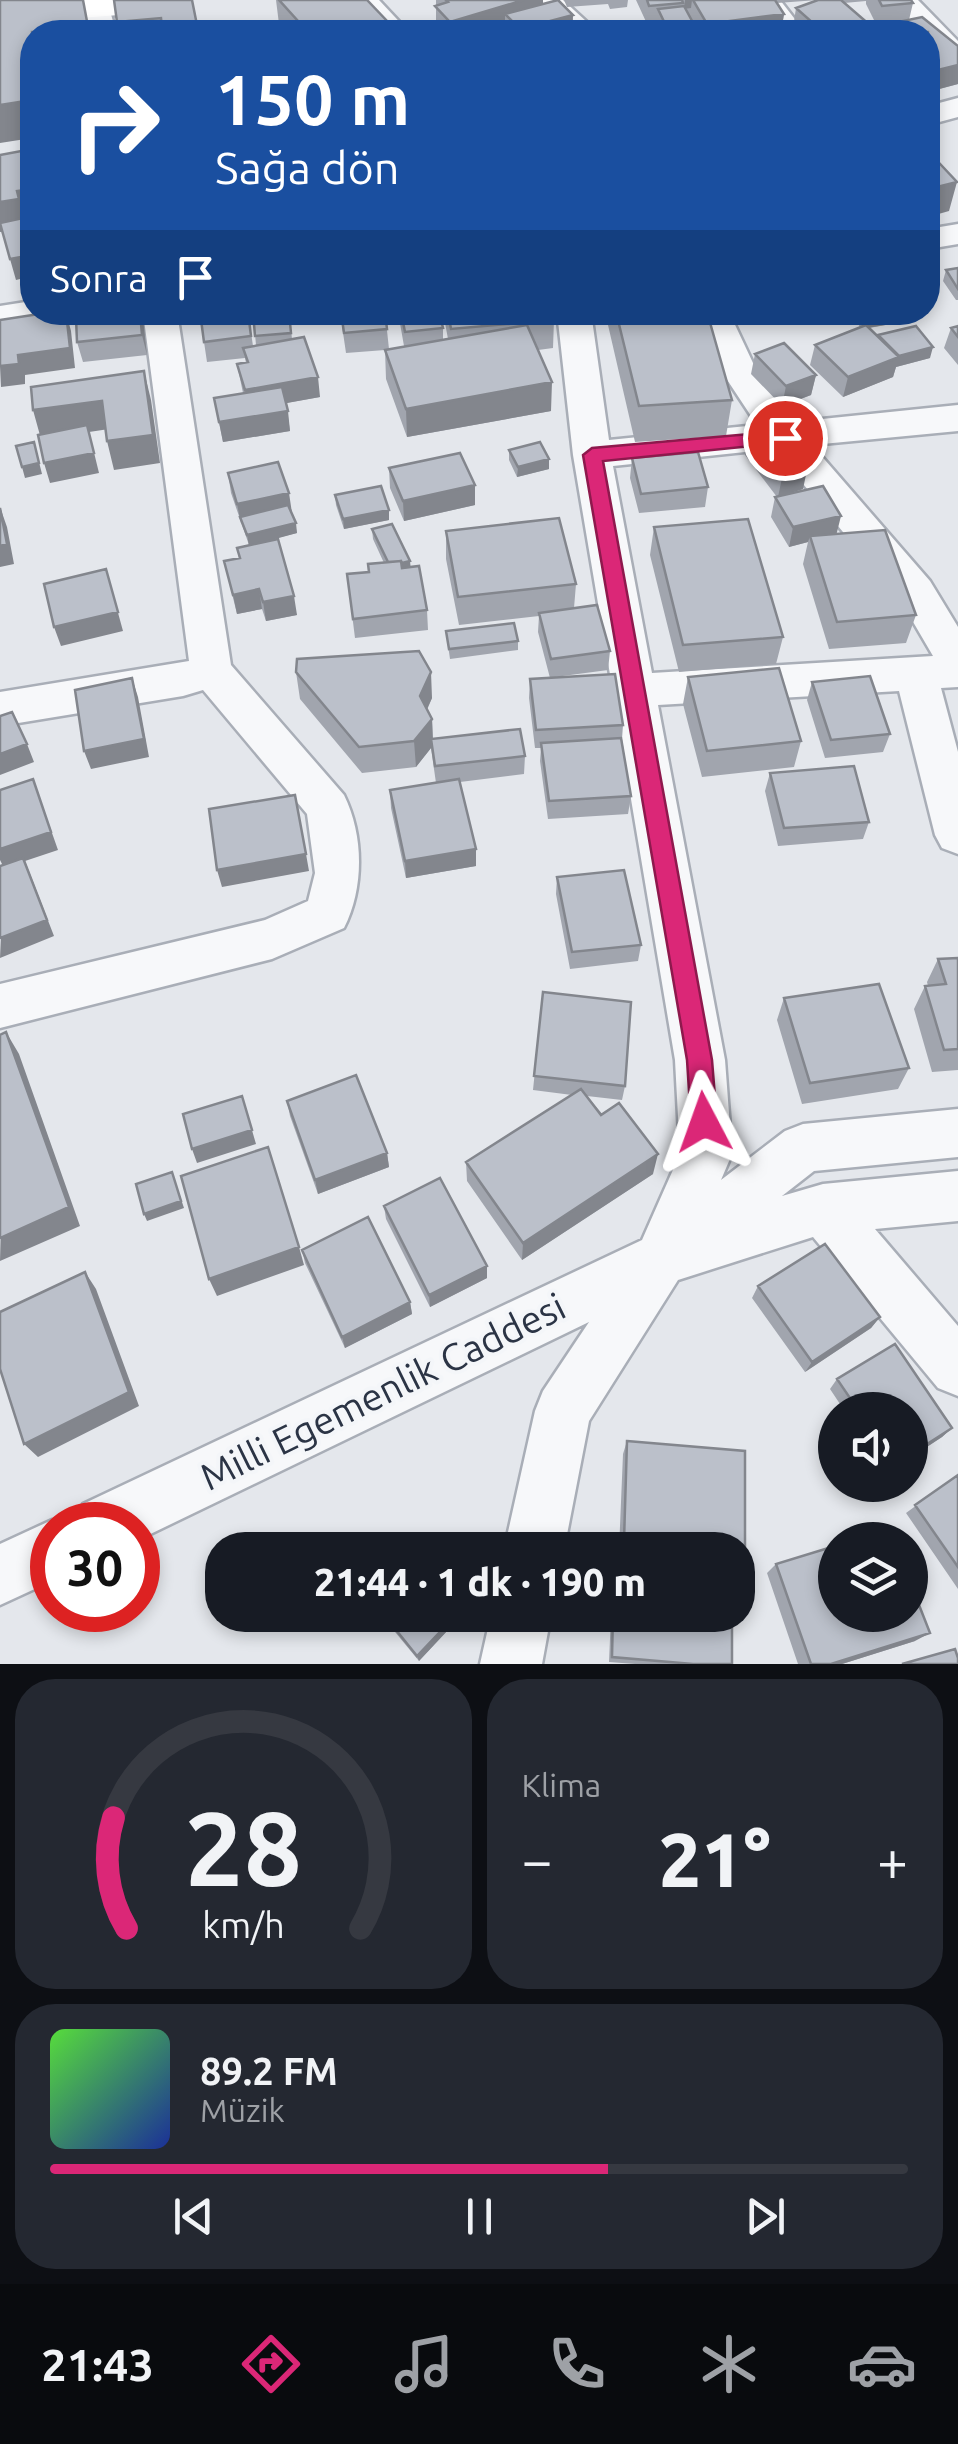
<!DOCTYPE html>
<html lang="tr">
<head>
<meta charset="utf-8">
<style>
	body { margin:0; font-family:Ubuntu,sans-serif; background:#242831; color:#f1f3f6; height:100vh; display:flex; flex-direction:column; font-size:38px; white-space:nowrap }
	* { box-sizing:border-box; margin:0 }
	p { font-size:32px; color:#9ea1a6 }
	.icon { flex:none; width:55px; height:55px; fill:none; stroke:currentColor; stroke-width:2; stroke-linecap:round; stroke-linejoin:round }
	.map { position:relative; height:1664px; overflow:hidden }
	.panel { display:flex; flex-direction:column; gap:15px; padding:15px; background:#0d0f14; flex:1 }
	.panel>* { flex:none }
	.hud { position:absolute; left:20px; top:20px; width:920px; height:305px; border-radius:40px; box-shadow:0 5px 15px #0003; background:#1a4fa0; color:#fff; overflow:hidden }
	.controls { position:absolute; left:818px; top:1392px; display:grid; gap:20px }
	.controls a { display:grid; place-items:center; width:110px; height:110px; border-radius:50%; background:#171b24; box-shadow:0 5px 15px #0003; font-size:50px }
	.speed { position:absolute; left:30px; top:1502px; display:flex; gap:20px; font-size:50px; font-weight:700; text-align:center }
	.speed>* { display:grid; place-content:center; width:130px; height:130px; border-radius:50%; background:#171b24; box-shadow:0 5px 15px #0003; line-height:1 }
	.speed .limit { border:15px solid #d22; background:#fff; color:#111 }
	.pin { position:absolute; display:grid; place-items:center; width:85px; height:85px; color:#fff; margin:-42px; border:5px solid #fff; border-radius:50%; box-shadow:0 2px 10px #0007 }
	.me { position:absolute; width:110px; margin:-55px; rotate:356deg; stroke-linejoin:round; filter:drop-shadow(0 0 8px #0008) }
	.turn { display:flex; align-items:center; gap:35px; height:210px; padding:0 30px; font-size:45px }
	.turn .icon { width:130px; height:130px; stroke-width:2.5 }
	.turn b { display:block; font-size:70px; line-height:85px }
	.then { display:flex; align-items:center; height:95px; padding:0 30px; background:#0003; gap:20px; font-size:38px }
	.big { font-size:75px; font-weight:800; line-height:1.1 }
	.panel .widget { flex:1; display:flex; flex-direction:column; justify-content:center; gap:15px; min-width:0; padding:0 35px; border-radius:40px; background:#242831 }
	.panel .dial { align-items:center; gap:0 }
	.dial svg { height:260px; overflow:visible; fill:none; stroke:#363941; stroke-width:7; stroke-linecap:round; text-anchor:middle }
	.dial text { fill:#f1f3f6; stroke:none }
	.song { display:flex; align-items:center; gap:30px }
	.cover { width:120px; height:120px; border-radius:15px; background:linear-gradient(135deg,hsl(110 70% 55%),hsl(230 70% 35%)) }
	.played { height:10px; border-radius:5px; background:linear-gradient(90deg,#db2777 65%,#363941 65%) }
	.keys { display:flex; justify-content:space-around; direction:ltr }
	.heat { display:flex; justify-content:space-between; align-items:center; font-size:55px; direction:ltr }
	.panel .tiles { flex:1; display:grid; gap:15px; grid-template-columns:1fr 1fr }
	.widget:last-child { grid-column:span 2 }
	.trip { position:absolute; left:205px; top:1532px; width:550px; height:100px; border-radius:40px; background:#171b24; box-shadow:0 5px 15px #0003; font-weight:800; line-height:100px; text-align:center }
	.tab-bar { display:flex; height:160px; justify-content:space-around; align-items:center; background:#090b0e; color:#9ea1a6 }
	.tab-bar .icon { width:70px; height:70px }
	.tab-bar .on { color:#db2777 }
	.tab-bar b { font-size:45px; color:#f1f3f6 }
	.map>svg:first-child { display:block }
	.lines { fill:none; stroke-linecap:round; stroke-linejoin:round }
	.street-casing { stroke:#a9aeb7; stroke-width:5 }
	.secondary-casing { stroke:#a9aeb7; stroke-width:5 }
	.street { fill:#f7f8fa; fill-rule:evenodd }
	.secondary { fill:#fff; fill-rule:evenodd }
	.wall { fill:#a1a5ae }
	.shaded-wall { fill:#83868d }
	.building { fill:#bbc0ca; stroke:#83868d; stroke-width:2.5 }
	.route { fill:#db2777; stroke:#8e194d; stroke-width:2.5 }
	.labels { text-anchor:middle; stroke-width:8; stroke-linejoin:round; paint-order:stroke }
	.near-street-label { font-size:38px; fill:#2b3445; stroke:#f4f6f9 }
</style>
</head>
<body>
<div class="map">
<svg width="958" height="1664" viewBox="0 0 958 1664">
	<rect width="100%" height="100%" fill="#e4e7ec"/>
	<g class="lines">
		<defs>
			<path id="street" d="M87,0H107L116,32H88L83,6Z
				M349,0H379L409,32H378Z
				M532,0H563L598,32H566Z
				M751,0H780L805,32H775Z
				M889,0H918L958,41V65L947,62L928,45V32H914Z
				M958,98V117L928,125V106Z
				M958,224V244L928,249V229Z
				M32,301V312H49L44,320L0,328V306Z
				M143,312H177L231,665L344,795C364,836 364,888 344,928L272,959L0,1028V984L265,920L308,901L315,873L307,814L203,690L183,696L0,726V692L189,661Z
				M557,312H591L609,440L757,425L718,366L694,312H729L753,363L793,422L958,405V431L812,445L930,581L958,627V687L941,688L958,752V854L942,848L935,835L899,691L658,705L725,1060L732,1154L721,1180L785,1131L803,1124L958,1109V1157L814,1171L782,1196L823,1184L958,1171V1221L875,1229L958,1326V1396L938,1388L813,1237L678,1280L589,1421L564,1550H504L535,1411L543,1391L589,1322L138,1540V1525H75L83,1504L642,1240L680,1154L675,1060L573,455ZM774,449L902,603L933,656L652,673L613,466Z
				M52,1520L63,1525H52V1581L0,1605V1544Z
				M491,1615H551L542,1664H480Z"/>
			<path id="secondary" d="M32,0H190L184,7L172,11L0,24V2Z"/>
		</defs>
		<use href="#street" class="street-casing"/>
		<use href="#secondary" class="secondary-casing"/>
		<use href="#street" class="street"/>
		<use href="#secondary" class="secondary"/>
	</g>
	<path class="wall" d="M114,0L198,30L200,32H119Z
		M276,0H367L390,32H280Z
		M436,0H543V4L573,15L572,32H436Z
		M564,0H628L627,7L610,9L608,4L567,7Z
		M636,0H911L913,3L909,20L958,46V84L928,92V32H882L884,25H886L877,26L866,4V1L844,3L878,32H798L793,28L796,8L818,0L777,3L784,14L781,32H657L656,25L648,26Z
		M958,268V300H956L943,281L946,270Z
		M248,312L253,346L256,345L253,312H289L292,339L320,397L286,403L290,431L223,442L214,398L243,393L237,364L246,363L245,358L207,362L204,342Z
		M340,312H385L389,349L404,346L398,312H439L443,328V340L448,339L443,312H553L554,320L553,348L538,350L551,411L407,437L386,379L385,350L346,353Z
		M605,312H707L732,400L726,436L635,442Z
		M851,312H900L897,323L869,328L878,337L930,358L896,367L893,377L843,397L810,365L815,345L860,327Z
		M143,319L147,355L83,362L77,342Z
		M958,326V365L944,348L951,328Z
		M755,354L816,375L811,395L782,406L751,374Z
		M749,435L803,489L788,494L836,534L916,615L906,643L829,649L803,564L808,542L789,547L771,517L775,497H777L745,455Z
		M509,450L549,469L517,477L509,460Z
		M632,458L708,487L705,507L639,513L630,478Z
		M389,468L475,485V505L404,521L390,488Z
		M228,473L292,513L297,533L257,543L297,615L266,621L262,609L237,614L224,561L239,558L237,548L249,545L231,493Z
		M335,495L389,510V520L344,529L336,505Z
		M654,527L783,637L776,664L679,672L650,555Z
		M372,529L410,567L427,610L428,630L355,638L347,574L368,572L384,563L373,539Z
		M446,531L576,584L574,608L610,651L608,670L555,677L623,725L622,739L631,796L628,814L548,819L540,761L541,748H535L529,698L530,679L550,678L538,632L539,616L459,625L446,559Z
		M446,631L518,641V650L450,659Z
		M296,672L432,698L427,710L432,719L433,739L525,756L524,774L460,782L476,849V866L406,878L391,808L390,790L436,783L431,748L416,767L362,773L300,699Z
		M688,677L801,741L794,767L702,777L683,704Z
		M812,682L890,734L883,752L825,758L807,700Z
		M770,773L869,822L863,839L778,846L765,791Z
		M557,877L641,945L638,961L570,969L556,894Z
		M958,958V1070L932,1072L914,1009L925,986H928L927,982L938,959Z
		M543,992L625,1086L622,1100L587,1096L653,1174L522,1260L467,1181L466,1162L572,1095L533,1090Z
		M784,998L909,1068L898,1089L802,1104L777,1020Z
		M287,1101L387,1153L389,1167L318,1194L290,1116Z
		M384,1206L487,1266V1278L430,1307L386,1219Z
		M302,1250L410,1302L412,1314L345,1348L305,1263Z
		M758,1286L880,1317L871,1328L805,1372L752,1298Z
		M895,1344L952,1428L942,1437L910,1458V1410H844L830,1389L837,1379Z
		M627,1441L745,1552L738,1561V1550H619L623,1454Z
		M958,1475V1589L906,1513Z
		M776,1564L915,1641L842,1664H798L767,1573Z
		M381,1615H462L419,1661Z
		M611,1615H732V1664H635L609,1662Z"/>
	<path class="shaded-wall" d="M524,0H543V23L573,15L572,32H520V30L505,14V32H451L450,22Z
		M685,0H692L691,8L684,9Z
		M784,14L781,32H706L707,24Z
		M389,23L390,32H356Z
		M197,25L198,32H163L162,28Z
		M958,65V84L928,92L930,72Z
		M32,100V138L0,143V105Z
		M957,182L949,211L935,215L932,225L928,226V199L933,188Z
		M32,189V219L27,228L0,232V202L17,191Z
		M32,255V276L16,280L10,259Z
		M66,312L71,331L75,368L25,375V384L1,387L0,366L18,355Z
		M140,312H142L143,319L147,355L142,335Z
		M865,312H900L897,323L861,329Z
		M933,347L930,358L896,367L893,377L843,397L848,377L896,357Z
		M144,371L151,400L160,463L114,470L107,441Z
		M816,375L811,395L782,406L786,386Z
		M318,377L320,397L248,410L245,390Z
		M552,382L551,411L407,437L406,409Z
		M102,401L109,429L89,432L99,473L50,483L44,463L41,439L33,410Z
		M288,411L290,431L223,442L219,422Z
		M34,442L42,474L25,478L22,467Z
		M549,459V469L517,477L518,467Z
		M807,470L803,489L778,497L782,478Z
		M475,485V505L404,521L403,501Z
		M289,493L292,513L240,517L241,524L237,504Z
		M0,507L7,527L14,564L0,567Z
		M389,510V520L344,529L343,519Z
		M841,516L836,536H810L808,542L789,547L793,527Z
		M296,523L297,533L249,546L247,535Z
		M410,561L411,571L390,566Z
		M106,569L123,631L61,646L54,627Z
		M259,589L262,609L237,614L233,595Z
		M294,596L297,615L266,621L263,602Z
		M431,672L432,698L421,722L420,696Z
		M132,678L138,697L149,757L91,769L84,751Z
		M432,719L433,746L431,739V748L416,767L414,741Z
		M27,744L34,762L0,775V754Z
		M33,779L58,850L25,861L54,936L0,958L4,868L0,860V849Z
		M476,849V866L406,878L405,861Z
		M306,854L309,871L222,887L217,870Z
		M6,1032L19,1054L80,1226L0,1261Z
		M242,1096L256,1144L197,1163L192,1149Z
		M387,1153L389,1167L318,1194L315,1180Z
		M658,1154L653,1174L522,1260L523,1243Z
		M172,1172L184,1208L147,1221L144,1214Z
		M299,1247L304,1265L217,1296L209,1279Z
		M487,1266V1278L430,1307L429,1295Z
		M85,1272L96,1289L139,1406L38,1457L24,1444Z
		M410,1302L412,1314L345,1348L342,1337Z
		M880,1317L871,1328L805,1372L812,1362Z
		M952,1428L942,1437L910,1458V1455Z
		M456,1615H462L419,1661L417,1656Z
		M930,1633L915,1641L842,1664H831Z"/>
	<path class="building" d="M0,0H83L89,32H32V100L0,105Z
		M114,0H192L197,25L162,28L161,18L117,22Z
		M279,0H367L389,23L356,32H308Z
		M446,0H524L450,22L435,6L448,2Z
		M558,0L573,15L520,29L505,14Z
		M647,0H682L683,3L649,6Z
		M693,0H775L784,14L707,24Z
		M818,0H841L878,32H823L796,8Z
		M879,0H911L913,3L882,6Z
		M684,6L698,32H669L658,9Z
		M922,17L958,46V65L930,72L928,70V32H891L884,25Z
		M493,22L502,32H450Z
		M32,149V189L17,191L19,199L0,202V155Z
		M928,151L957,182L933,188L940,196L928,199Z
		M32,216V255L10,259L0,223Z
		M958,268V289L946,270Z
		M52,312H66L70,348L18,355L19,364L0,366V320Z
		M83,312H140L142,335L77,342L76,318L83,317Z
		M200,312H248L251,336L204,342Z
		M253,312H289L291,333L255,336Z
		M341,312H385L387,329L344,333Z
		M401,312H439L443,328L405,332Z
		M448,312H553L554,320L451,329Z
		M616,312H707L732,400L639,406Z
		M527,325L552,382L406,409L385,350Z
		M866,325L899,357L848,377L815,345Z
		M916,326L933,347L899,356L878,335Z
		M958,326V337L951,328Z
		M304,337L318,377L245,390L237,364L248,362L243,348Z
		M784,343L816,375L786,386L755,354Z
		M144,371L153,435L107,441L102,401L33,410L31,387Z
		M282,387L288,411L219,422L214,398Z
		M87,425L94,453L44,463L38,435Z
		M774,428L807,470L782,478L749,435Z
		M34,442L39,463L22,467L16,446Z
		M540,442L549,459L518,467L509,450Z
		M698,452L708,487L641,494L632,458Z
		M460,453L475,485L403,501L389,468Z
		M278,462L289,493L237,504L228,473Z
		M381,486L389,510L343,519L335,495Z
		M823,486L841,516L793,527L775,497Z
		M288,505L296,523L247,535L240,517Z
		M0,508L7,544L0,546Z
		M559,518L576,584L458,597L446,531Z
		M748,519L783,637L683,645L654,527Z
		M392,524L410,561L402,563L401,561L388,562L372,529Z
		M885,530L916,615L837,622L810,536Z
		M278,539L294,596L263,602L259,589L233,595L224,561L240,558L237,548Z
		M401,561L402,568L419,566L427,610L353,619L347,574L369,572L368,564Z
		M106,569L118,612L54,627L44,584Z
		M597,605L610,651L551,659L539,613Z
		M514,623L518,641L449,649L446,631Z
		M419,651L431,672L420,696L432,719L414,741L359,747L296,672L297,659Z
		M779,668L801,741L707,751L688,677Z
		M615,674L623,725L536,730L530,679Z
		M870,676L890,734L831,740L812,682Z
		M132,678L144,739L84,751L75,690Z
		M12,712L27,744L0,754V716Z
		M520,729L525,756L435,766L431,739Z
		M621,738L631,796L549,801L541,743Z
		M854,766L869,822L784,828L770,773Z
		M33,779L51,832L0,849V790Z
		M459,779L476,849L405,861L390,790Z
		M295,795L306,854L217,870L209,809Z
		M23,858L47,920L0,938V866Z
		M624,870L641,945L572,952L557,877Z
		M958,958V1049L944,1050L925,986L946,984L938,959Z
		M879,984L909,1068L810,1083L784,998Z
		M543,992L631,1002L625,1086L534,1076Z
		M6,1032L69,1207L0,1238V1035Z
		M356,1075L387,1153L315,1180L287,1101Z
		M581,1089L601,1115L619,1103L658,1154L523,1243L466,1162Z
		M242,1096L252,1130L192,1149L183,1114Z
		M268,1147L299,1247L209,1279L181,1176Z
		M172,1172L181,1201L144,1214L136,1184Z
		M440,1178L487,1266L429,1295L384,1206Z
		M368,1217L410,1302L342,1337L302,1250Z
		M825,1244L880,1317L812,1362L758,1286Z
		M85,1272L129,1392L24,1444L0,1369V1312Z
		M895,1344L952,1428L910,1455V1410H858L837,1379Z
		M627,1441L745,1451V1552L624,1541Z
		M958,1475V1567L915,1505Z
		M835,1546V1615H910V1582L930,1633L831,1664H811L776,1564Z
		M384,1615H456L417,1656Z
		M613,1615H732V1664H693L612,1657Z
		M955,1649L958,1658V1664H902Z"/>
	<path class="route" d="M785,431L794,438L791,442L603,461L712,1060L717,1122L713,1131L704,1134L695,1131L691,1122L687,1060L583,455L592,448Z"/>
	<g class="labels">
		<g class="near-street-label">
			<text transform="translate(383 1392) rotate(-26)" y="13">Milli Egemenlik Caddesi</text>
		</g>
	</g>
</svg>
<div class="controls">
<a><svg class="icon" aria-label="sound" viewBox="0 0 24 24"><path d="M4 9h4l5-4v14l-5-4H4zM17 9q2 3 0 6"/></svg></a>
<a><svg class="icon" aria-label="layers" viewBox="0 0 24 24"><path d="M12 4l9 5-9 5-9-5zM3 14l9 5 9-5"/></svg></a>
</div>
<div class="speed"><div class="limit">30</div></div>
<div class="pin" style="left:785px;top:438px;background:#d93025"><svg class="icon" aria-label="arrive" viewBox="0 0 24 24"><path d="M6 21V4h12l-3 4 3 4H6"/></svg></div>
<svg class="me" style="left:704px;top:1122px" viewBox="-20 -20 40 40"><path d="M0-17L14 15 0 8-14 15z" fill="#db2777" stroke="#fff" stroke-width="4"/></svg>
<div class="trip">21:44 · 1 dk · 190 m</div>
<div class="hud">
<div class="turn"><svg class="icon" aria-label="right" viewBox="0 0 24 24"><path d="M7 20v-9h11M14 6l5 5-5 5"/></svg><div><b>150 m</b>Sağa dön</div></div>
<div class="then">Sonra<svg class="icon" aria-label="arrive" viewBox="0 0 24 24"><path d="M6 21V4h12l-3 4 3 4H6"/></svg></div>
</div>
</div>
<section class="panel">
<div class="tiles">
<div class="widget dial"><svg viewBox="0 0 100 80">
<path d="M14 69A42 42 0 1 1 86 69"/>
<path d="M14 69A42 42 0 0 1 10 35" stroke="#db2777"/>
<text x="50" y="56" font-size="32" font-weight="700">28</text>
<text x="50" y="72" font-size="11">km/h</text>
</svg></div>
<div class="widget"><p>Klima</p>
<div class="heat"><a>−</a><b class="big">21°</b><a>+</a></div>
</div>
<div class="widget">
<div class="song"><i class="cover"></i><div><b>89.2 FM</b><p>Müzik</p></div></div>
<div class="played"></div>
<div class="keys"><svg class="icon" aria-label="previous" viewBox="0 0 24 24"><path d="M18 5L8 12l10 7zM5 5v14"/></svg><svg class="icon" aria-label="pause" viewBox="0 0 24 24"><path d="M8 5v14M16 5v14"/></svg><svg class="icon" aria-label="next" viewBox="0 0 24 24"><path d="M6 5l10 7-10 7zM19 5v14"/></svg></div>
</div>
</div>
</section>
<nav class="tab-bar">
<b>21:43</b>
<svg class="icon on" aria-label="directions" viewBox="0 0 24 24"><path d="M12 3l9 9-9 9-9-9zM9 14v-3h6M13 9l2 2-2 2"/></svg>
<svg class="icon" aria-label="music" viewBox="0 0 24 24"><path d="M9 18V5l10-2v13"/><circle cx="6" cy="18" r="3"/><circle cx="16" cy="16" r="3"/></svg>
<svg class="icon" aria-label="phone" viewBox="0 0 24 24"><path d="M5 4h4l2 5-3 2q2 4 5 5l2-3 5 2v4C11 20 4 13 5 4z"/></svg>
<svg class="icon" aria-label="climate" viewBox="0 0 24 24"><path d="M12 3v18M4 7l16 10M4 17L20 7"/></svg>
<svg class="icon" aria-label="car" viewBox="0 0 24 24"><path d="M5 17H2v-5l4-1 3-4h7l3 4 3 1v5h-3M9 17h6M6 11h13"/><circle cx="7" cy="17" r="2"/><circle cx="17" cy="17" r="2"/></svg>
</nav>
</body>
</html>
